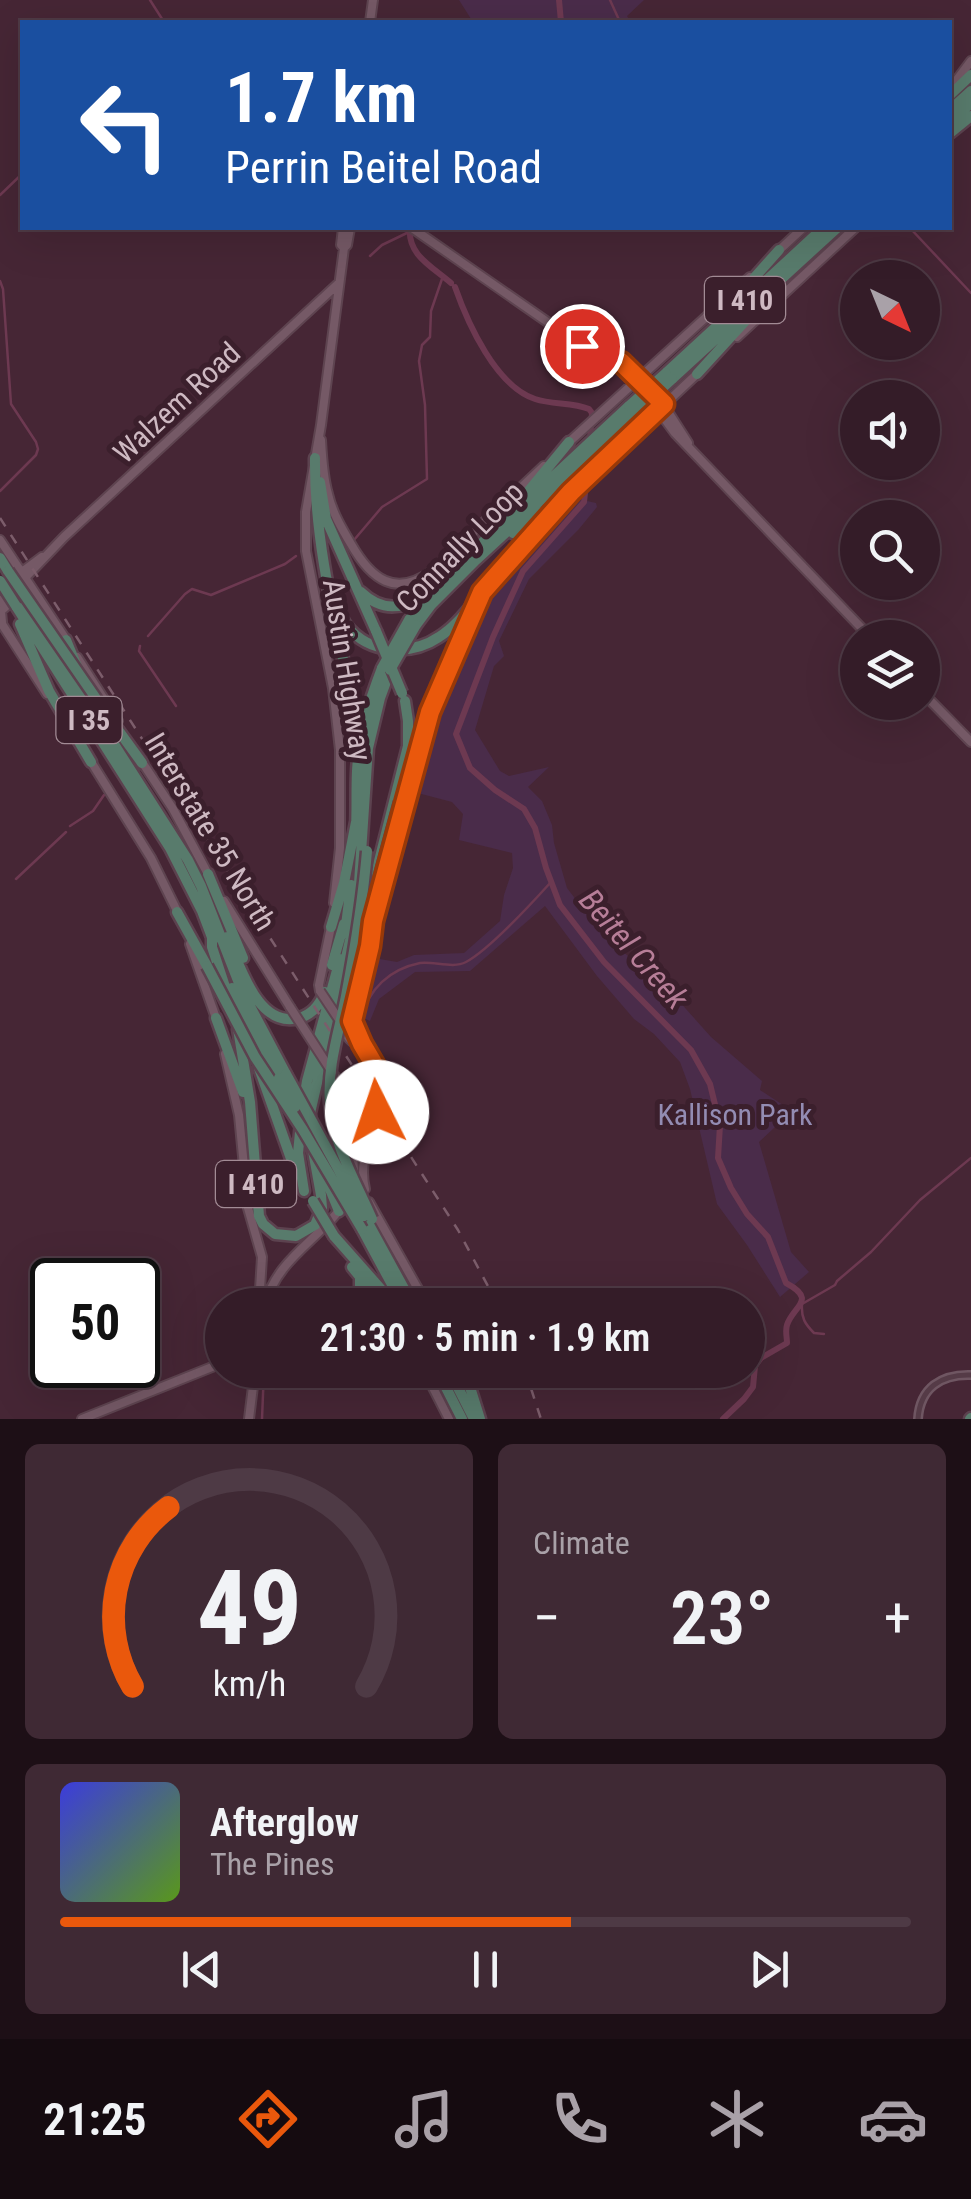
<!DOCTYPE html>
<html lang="en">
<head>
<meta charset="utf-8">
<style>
	body { margin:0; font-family:"Roboto Condensed",sans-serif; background:#3f2934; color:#f1f3f6; height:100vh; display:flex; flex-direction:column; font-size:38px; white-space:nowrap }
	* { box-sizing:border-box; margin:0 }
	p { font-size:32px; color:#a9a1a8 }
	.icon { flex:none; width:55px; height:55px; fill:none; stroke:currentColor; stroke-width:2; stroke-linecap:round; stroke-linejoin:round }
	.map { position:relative; height:1419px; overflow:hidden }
	.panel { display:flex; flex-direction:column; gap:25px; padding:25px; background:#1d0f16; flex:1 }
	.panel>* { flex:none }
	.top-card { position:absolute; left:20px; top:20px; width:932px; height:210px; border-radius:0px; box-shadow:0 10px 40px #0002,0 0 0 2px #4e3a45; background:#1a4fa0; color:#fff; overflow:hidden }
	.needle { width:65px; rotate:137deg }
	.buttons { position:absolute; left:840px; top:260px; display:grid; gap:20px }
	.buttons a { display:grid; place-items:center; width:100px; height:100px; border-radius:50%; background:#341c28; box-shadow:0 10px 40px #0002,0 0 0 2px #4e3a45; font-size:50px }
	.speed { position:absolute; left:30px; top:1258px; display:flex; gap:20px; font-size:50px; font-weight:700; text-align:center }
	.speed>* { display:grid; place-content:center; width:130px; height:130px; border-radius:50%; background:#341c28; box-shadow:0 10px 40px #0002,0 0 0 2px #4e3a45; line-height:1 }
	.speed .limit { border:5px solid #111; border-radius:15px; background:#fff; color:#111 }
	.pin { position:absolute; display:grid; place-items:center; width:85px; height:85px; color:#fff; margin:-42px; border:5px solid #fff; border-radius:50%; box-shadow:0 2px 10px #0007 }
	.me { position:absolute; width:110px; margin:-55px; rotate:356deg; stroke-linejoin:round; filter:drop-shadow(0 0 8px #0008) }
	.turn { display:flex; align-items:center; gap:35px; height:210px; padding:0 40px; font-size:45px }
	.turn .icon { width:130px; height:130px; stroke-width:2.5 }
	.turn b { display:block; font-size:70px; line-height:85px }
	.big { font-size:75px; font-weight:600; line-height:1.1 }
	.panel .card { flex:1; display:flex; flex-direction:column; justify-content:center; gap:15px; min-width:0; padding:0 35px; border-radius:15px; background:#3f2934 }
	.panel .dial { align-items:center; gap:0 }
	.dial svg { height:260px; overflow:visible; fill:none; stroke:#4e3a45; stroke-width:7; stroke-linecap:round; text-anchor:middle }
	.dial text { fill:#f1f3f6; stroke:none }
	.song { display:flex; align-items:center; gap:30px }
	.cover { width:120px; height:120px; border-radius:15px; background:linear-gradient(135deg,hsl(240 70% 55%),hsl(90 70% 35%)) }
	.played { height:10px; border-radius:5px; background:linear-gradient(90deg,#ea580c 60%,#4e3a45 60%) }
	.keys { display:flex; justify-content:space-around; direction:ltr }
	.heat { display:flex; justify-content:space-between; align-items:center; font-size:55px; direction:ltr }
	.panel .tiles { flex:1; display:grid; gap:25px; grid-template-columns:1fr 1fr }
	.card:last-child { grid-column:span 2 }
	.trip { position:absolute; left:205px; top:1288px; width:560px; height:100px; border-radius:50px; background:#341c28; box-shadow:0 10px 40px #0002,0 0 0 2px #4e3a45; font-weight:600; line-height:100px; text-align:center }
	.tabs { display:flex; height:160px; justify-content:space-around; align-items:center; background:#150b10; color:#a9a1a8 }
	.tabs .icon { width:70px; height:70px }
	.tabs .on { color:#ea580c }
	.tabs b { font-size:45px; color:#f1f3f6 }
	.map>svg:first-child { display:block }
	.green { fill:#4a2c4a }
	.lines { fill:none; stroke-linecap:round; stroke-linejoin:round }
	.stream { stroke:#6d3951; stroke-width:2.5 }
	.river { stroke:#6d3951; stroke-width:6 }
	.minor-casing { stroke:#6f5662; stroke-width:10 }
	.major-casing { stroke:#5e4450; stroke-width:12 }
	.highway-casing { stroke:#5c424f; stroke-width:15 }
	.minor { stroke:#553b47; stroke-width:5 }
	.major { stroke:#755966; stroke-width:8 }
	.highway { stroke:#587b6c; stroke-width:10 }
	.rail { stroke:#7c5d6b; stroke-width:2.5; stroke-dasharray:10 10; stroke-linecap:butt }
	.major-bridge-casing { stroke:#5e4450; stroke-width:12; stroke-linecap:butt }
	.highway-bridge-casing { stroke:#5c424f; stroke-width:15; stroke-linecap:butt }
	.major-bridge { stroke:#755966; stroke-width:8 }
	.highway-bridge { stroke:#587b6c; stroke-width:10 }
	.route-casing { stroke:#983908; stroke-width:25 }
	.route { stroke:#ea580c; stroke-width:18 }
	.labels { text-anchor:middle; stroke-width:10; stroke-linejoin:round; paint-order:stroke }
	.shield { fill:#3b1f2c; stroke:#a28b95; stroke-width:2.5 }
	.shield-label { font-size:28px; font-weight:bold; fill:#ceb9c2 }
	.street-label { font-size:30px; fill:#ceb9c2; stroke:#3b1f2c }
	.park-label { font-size:30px; fill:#938cb3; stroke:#3b1f2c }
	.water-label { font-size:32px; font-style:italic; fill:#b77e98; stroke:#3b1f2c }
</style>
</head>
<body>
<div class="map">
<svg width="971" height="1419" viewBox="0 0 971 1419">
	<rect width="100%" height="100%" fill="#462635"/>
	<path class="green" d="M459,0H644L627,16L631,22H473Z
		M574,498L596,503L597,507L579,529L529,579L499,641L504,656L494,666L475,730L500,771L509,776L549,767L528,787L542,801L552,825L554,843L567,888L590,918L620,949L678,1000L711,1037L762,1081L760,1090L792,1111L759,1142L791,1252L809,1272L780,1297L747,1245L717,1204L690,1089L680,1062L654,1034L634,1019L597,976L545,906L470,971L415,972L379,999L370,1021L357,1015L374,958L397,962L414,955L464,953L500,921L504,895L513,868L512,853L459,840L463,814L452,802L414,792L435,714L449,677L489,594L512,563Z"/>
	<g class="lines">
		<path class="stream" d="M150,0L164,22
			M610,0L620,22
			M0,195L22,174
			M910,228L971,293
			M370,256L382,245L409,232
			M0,281L3,289L11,404L36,442L38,449L36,455L0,491
			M354,540L382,507L427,479L425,405L419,361L422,345L430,337L431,311L443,276
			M148,636L185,594L192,589L211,595L285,564L296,556
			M140,646L139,651L176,706
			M70,826L93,811L104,795
			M16,879L66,832
			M362,1018C368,989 390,969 420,963C434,961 453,969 466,962C489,950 532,903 551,882
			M824,1334L814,1333C805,1324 801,1318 802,1304L835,1285L837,1281L871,1252L920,1200L971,1158
			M262,1419L264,1370"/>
		<path class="river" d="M559,0L561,22
			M410,228C407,255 433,267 451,283
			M455,287C468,324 496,386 535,399C553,405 572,402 589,409L592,413L590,439
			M589,457L584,502L523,571L493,637L456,734L470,768L495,790L524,809L535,828L546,868L560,905L604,962L691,1050L710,1084L720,1125L718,1158L731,1188L747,1214L768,1237L786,1283C818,1300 793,1306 787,1325C785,1331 787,1337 787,1343L761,1358L755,1366L753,1387L744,1399L723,1419"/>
		<defs>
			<path id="minor" d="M918,1419C920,1388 941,1374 971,1375"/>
			<path id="major" d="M370,22L373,0
				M950,89L971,61
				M343,228L341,245L344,248
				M412,228L582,346L621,362L650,390
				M775,254L803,228
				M737,337L855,228
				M617,366L658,410L675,433L871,638
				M663,404L688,443
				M321,440C322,458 323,477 328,494C332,512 342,529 351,544C371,579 395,598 432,571L544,466
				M568,443L750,277
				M569,494L698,373
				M0,540L67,641
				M18,575L42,557
				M22,581L64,537L339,283
				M0,602L12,590
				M0,621L47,694
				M2,622L1,611L15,598
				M77,657L118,721
				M922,692L971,742
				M140,759L173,809L209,876
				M90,760L151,858L178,913
				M379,898L430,712L483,592L560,504
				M224,901L290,1007
				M334,903L340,848V750L333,688L306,551V512L321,425L344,248L347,245L350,228
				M190,944L217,1021
				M367,957L375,912
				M363,975C359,989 351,1006 352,1020C352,1045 382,1062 381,1091C381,1126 356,1152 365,1189
				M320,991L319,985L332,922
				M340,1022C345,1032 349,1045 362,1044
				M225,1054L239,1115L248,1208L262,1257L259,1305
				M335,1076C360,1115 351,1129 354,1171
				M369,1202L427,1305
				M265,1305C276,1261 315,1242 341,1208
				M424,1370L449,1419
				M462,1370L471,1388
				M82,1419L222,1363
				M249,1419L255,1370"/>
			<path id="highway" d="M950,95L971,75
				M950,110L971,91
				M950,122L971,103
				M950,133L971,116
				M730,305L779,250
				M666,373L823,228
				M697,374L750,316
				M672,379L837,228
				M315,458C314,545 337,629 355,713L356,737
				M320,482L326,519L376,631
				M522,499L569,442
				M513,533L571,492
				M0,558L8,571
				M361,592C382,612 403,610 425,593
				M22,600L188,860L201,886L242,991L286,1074
				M337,605C340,612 342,620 347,626C369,654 411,656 439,637C457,626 469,608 483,592
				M16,606L170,848L202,911L213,940
				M409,620L435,588L455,568L629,406
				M20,624L49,691L91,762
				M416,625L431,605L476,560L635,413
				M66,640L78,669
				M113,723L142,763
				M356,828C357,809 356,790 357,771C359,734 369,702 382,668
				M208,874L243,958
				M370,897L408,746V721L405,701
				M177,912L207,966
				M331,927L344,883L356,822
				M345,933L351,885
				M212,937V947L232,1008
				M227,937C240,964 257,1029 299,1018C312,1015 320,1004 325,992
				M332,965L344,924
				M362,980L365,931
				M232,988L279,1078
				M216,1018L243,1092
				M238,1029L250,1102L259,1216L263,1224L275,1234L296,1236L315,1225L322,1208L321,1195L312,1145L310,1113L351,936L359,883L368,748L380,698L390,671
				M259,1068L295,1170
				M323,1172L339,1211
				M304,1191L298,1153L302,1112L307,1081L340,959
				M367,1221L413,1305
				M362,1229L403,1305
				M334,1236L395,1305
				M352,1267L383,1305
				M352,1305L360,1293V1278
				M437,1370L462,1419
				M449,1370L474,1419
				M469,1384L480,1419
				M970,1419L971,1418"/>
		</defs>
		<use href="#minor" class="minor-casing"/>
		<use href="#major" class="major-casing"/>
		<use href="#highway" class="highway-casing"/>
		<use href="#minor" class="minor"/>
		<use href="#major" class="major"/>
		<use href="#highway" class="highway"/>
		<path class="rail" d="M0,518L458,1230L498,1305
			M525,1370L541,1419"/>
		<defs>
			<path id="major-bridge" d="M320,991L338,1018
				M290,1007L332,1072"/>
			<path id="highway-bridge" d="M629,406L666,373
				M635,413L672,379
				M8,571L113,723
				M0,581L16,606
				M376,631L402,693
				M382,668L409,620
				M390,670L416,625
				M367,851C363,900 355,948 346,996C339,1032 327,1066 330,1103C333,1144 356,1182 372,1219
				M363,939L400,802
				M207,966L255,1057L303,1130L362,1229
				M286,1074L364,1216
				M279,1078L295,1107
				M313,1201L334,1236"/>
		</defs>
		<use href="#major-bridge" class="major-bridge-casing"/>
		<use href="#highway-bridge" class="highway-bridge-casing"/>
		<use href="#major-bridge" class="major-bridge"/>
		<use href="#highway-bridge" class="highway-bridge"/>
	</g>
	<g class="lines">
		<defs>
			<path id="route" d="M377,1112L381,1096L379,1073L362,1044L352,1021L370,946L373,921L430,712L482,592L571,492L664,404L621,362L582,346"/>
		</defs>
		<use href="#route" class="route-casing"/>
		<use href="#route" class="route"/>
	</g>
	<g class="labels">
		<g class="shield">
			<rect x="705" y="277" width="80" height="46" rx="8"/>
			<rect x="56.5" y="697" width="65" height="46" rx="8"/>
			<rect x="216" y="1161" width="80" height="46" rx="8"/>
		</g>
		<g class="shield-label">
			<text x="745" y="310">I 410</text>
			<text x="89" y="730">I 35</text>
			<text x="256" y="1194">I 410</text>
		</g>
		<g class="street-label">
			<text transform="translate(177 403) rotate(-43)" y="10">Walzem Road</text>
			<text transform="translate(460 547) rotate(-46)" y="10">Connally Loop</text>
			<text transform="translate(347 670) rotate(81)" y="10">Austin Highway</text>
			<text transform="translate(210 832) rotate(59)" y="10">Interstate 35 North</text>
		</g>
		<g class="park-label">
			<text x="735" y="1125">Kallison Park</text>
		</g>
		<g class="water-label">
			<text transform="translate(634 949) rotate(49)" y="11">Beitel Creek</text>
		</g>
	</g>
</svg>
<div class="buttons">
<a><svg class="needle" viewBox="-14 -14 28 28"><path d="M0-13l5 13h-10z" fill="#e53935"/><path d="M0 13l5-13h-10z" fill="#a9a1a8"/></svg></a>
<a><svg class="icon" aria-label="sound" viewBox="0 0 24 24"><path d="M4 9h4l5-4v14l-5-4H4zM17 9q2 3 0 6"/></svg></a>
<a><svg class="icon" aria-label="search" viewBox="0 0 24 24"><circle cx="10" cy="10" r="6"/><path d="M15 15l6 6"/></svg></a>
<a><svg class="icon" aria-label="layers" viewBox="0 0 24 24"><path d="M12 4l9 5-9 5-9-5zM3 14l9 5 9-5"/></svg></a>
</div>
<div class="speed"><div class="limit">50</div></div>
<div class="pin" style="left:582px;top:346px;background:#d93025"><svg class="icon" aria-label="arrive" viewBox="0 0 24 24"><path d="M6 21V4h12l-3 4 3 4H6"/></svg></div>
<svg class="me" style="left:377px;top:1112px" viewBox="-20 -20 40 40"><circle r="19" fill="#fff"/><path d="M0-13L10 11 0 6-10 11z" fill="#ea580c"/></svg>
<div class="trip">21:30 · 5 min · 1.9 km</div>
<div class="top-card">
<div class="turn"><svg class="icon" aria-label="left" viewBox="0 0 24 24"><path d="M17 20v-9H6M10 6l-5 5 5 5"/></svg><div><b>1.7 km</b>Perrin Beitel Road</div></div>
</div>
</div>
<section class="panel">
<div class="tiles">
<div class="card dial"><svg viewBox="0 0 100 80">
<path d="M14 69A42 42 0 1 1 86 69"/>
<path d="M14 69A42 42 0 0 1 25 14" stroke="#ea580c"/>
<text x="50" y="56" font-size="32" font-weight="700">49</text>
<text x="50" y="72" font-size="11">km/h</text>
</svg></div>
<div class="card"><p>Climate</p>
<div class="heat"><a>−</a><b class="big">23°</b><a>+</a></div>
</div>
<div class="card">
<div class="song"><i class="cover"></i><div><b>Afterglow</b><p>The Pines</p></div></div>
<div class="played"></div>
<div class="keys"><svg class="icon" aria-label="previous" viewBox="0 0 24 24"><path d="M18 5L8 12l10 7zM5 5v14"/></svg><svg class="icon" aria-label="pause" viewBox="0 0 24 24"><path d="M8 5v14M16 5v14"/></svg><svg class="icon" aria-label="next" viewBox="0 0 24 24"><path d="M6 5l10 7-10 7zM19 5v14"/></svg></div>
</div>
</div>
</section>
<nav class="tabs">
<b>21:25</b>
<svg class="icon on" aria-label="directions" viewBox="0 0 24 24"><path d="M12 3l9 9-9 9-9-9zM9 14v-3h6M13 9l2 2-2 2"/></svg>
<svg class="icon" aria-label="music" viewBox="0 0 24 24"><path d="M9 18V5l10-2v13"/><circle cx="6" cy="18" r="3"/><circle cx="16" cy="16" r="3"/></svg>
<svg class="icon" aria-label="phone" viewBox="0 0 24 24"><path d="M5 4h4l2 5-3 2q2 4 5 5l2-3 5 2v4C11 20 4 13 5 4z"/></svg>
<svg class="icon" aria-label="climate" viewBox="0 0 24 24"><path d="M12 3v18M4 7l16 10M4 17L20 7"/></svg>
<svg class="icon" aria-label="car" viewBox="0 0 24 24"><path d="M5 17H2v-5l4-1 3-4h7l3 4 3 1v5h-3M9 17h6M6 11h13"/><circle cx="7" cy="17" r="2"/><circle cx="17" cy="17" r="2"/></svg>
</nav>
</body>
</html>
